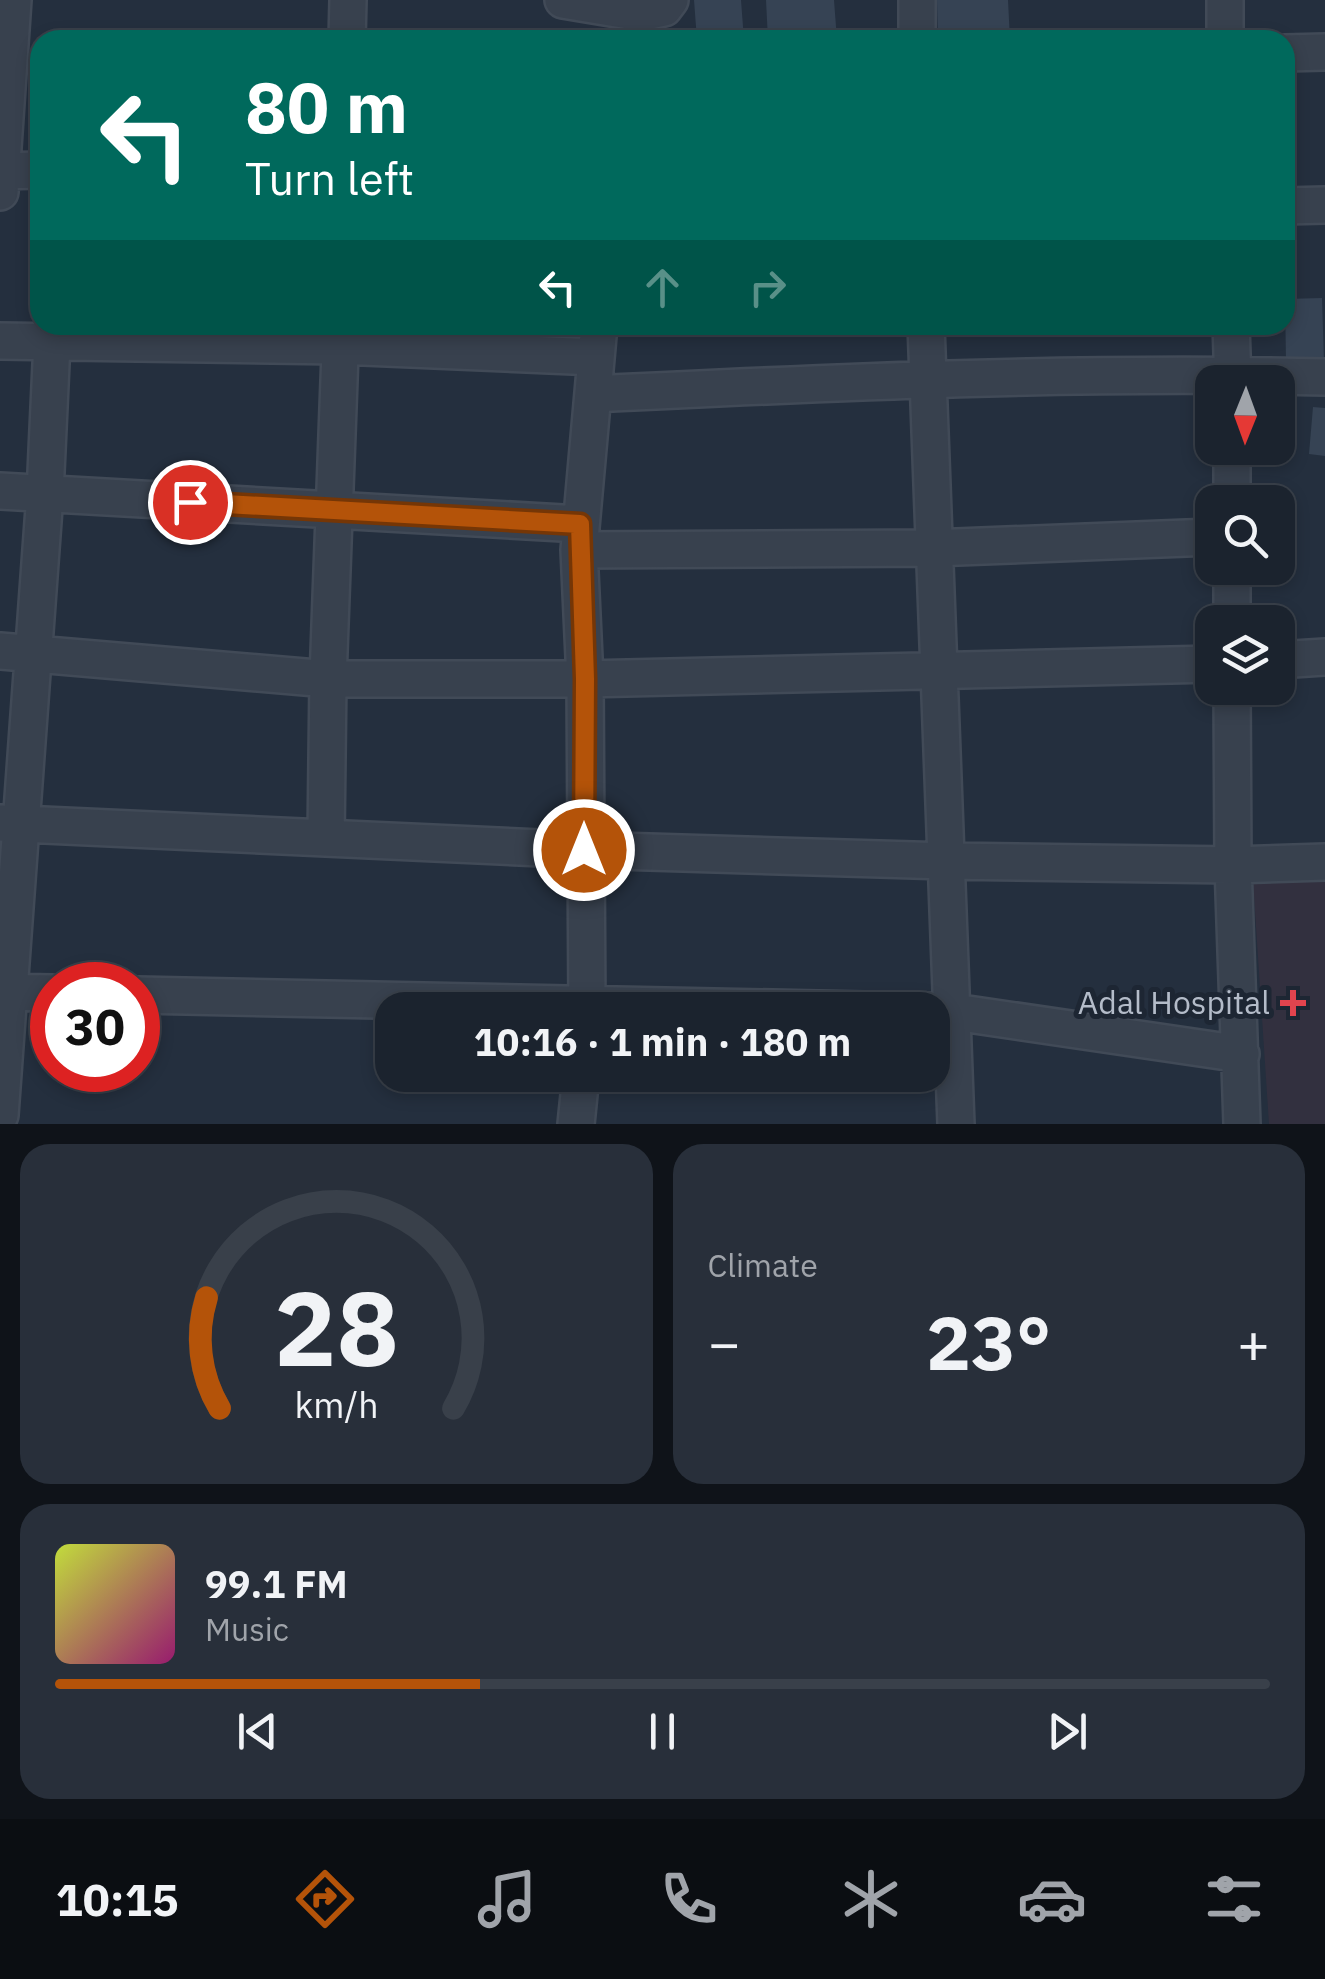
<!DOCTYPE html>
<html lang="en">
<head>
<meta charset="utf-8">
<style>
	body { margin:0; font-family:"IBM Plex Sans",sans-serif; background:#282f3a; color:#f1f3f6; height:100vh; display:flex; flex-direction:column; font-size:38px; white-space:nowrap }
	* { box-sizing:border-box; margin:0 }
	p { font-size:32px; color:#a0a4aa }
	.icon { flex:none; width:55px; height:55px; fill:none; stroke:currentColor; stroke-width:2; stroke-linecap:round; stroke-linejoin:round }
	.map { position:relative; height:1124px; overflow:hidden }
	.side { display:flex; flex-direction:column; gap:20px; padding:20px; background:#0f1319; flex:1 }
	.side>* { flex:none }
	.hud { position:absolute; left:30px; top:30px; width:1265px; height:305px; border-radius:30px; box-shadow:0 5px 15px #0003,0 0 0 2px #39404a; background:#00695c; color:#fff; overflow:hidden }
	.needle { width:65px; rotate:181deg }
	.controls { position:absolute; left:1195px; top:365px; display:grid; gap:20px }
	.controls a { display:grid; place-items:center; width:100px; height:100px; border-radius:20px; background:#1b232e; box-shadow:0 5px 15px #0003,0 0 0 2px #39404a; font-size:50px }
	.speed { position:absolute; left:30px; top:962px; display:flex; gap:20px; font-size:50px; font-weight:700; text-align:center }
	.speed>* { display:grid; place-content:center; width:130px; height:130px; border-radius:50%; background:#1b232e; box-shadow:0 5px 15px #0003,0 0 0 2px #39404a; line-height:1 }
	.speed .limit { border:15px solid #d22; background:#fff; color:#111 }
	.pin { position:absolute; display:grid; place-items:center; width:85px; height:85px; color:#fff; margin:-42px; border:5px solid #fff; border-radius:50%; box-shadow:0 2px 10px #0007 }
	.me { position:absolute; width:110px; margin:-55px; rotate:0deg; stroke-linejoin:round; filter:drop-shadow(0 0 8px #0008) }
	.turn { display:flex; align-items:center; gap:35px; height:210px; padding:0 50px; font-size:45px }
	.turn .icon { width:130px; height:130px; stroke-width:2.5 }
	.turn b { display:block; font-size:70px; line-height:85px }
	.lanes { display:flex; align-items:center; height:95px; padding:0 50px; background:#0003; justify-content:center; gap:50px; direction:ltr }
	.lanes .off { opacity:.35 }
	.big { font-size:75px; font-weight:700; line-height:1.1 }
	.side .tile { flex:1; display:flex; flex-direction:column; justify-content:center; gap:15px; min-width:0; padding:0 35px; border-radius:30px; background:#282f3a }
	.side .dial { align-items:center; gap:0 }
	.dial svg { height:260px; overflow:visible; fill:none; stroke:#39404a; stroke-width:7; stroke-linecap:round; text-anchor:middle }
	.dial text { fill:#f1f3f6; stroke:none }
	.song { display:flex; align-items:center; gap:30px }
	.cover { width:120px; height:120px; border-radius:15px; background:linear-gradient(135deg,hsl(70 70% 55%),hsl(320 70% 35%)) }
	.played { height:10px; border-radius:5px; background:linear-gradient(90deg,#b45309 35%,#39404a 35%) }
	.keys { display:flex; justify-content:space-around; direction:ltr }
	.heat { display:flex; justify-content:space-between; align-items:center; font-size:55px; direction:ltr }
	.side .tiles { flex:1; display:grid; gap:20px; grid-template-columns:1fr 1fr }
	.tile:last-child { grid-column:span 2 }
	.trip { position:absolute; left:375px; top:992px; width:575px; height:100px; border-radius:30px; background:#1b232e; box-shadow:0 5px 15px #0003,0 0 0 2px #39404a; font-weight:700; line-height:100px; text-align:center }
	.menu { display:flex; height:160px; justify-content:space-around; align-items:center; background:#0b0e12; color:#a0a4aa }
	.menu .icon { width:70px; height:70px }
	.menu .selected { color:#b45309 }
	.menu b { font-size:45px; color:#f1f3f6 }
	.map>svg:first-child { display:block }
	.medical { fill:#32303f }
	.building { fill:#364354 }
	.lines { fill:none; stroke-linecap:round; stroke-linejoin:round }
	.minor-casing { stroke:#414a57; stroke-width:40 }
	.minor { stroke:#38414e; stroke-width:35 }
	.route-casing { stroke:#753606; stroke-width:25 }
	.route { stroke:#b45309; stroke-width:18 }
	.health-dot { fill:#e0444e; stroke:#1d2633; stroke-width:4 }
	.labels { text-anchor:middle; stroke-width:10; stroke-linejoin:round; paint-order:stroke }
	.poi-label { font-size:32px; fill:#b4bcc9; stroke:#1d2633; text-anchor:end }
</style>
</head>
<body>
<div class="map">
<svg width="1325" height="1124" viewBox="0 0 1325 1124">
	<rect width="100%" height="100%" fill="#242f3e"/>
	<path class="medical" d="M1325,879V1124H1269L1253,881Z"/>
	<path class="building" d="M694,0H741L744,40H697Z
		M766,0H834L837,40H768Z
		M937,0H1008L1010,40H938Z
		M1322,298L1324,361L1286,362L1285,299Z
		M1313,407L1325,408V456L1309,454Z"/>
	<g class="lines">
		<defs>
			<path id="minor" d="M563,0L641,13L664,8L670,0
				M917,0V40
				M1225,0V40
				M347,40L348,0
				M1285,53L1325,52
				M0,171L40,170
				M0,192L13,0
				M1285,206L1325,205
				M926,325L956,1124
				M1231,325L1233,382
				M0,341L340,346L596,357
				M594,394C837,382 1081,371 1325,377
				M0,491L580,524
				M1232,502V448
				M579,550L932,548L1212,537
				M1232,622V568
				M0,651L328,679H585L1212,664
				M1278,660L1325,657
				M1232,688L1233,865L1242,1124
				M0,823L584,850L947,861L1233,865L1325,862
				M326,838L328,679L341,326
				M0,992L52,993
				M138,995L865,1010
				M587,1010L585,679L579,550L599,325
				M932,1011L954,1012L1241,1054
				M0,1115L45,494L52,342
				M576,1124L581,1075"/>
		</defs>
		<use href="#minor" class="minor-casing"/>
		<use href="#minor" class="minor"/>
	</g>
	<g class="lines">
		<defs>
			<path id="route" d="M190,502L580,524L585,679L584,850"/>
		</defs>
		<use href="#route" class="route-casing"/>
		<use href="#route" class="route"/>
	</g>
	<path class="health-dot" d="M1288 988h10v10h10v10h-10v10h-10v-10h-10v-10h10z"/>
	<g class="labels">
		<g class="poi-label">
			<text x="1270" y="1014">Adal Hospital</text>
		</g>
	</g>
</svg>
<div class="controls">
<a><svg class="needle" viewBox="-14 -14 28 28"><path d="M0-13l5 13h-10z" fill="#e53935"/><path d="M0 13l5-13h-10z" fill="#a0a4aa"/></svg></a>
<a><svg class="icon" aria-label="search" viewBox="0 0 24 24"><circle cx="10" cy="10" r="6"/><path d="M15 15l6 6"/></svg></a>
<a><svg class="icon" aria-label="layers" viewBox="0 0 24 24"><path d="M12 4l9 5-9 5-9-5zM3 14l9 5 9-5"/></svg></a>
</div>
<div class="speed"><div class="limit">30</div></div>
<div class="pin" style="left:190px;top:502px;background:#d93025"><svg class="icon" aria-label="arrive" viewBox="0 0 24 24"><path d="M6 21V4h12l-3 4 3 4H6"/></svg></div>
<svg class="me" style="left:584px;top:850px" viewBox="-20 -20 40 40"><circle r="17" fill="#b45309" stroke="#fff" stroke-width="3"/><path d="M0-11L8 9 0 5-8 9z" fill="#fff"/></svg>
<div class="trip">10:16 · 1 min · 180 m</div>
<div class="hud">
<div class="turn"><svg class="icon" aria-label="left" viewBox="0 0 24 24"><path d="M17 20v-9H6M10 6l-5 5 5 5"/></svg><div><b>80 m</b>Turn left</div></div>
<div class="lanes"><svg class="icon" aria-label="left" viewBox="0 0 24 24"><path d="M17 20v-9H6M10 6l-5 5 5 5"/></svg><svg class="icon off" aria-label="ahead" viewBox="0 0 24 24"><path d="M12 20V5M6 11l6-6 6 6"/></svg><svg class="icon off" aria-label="right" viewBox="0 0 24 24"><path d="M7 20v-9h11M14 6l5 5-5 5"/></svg></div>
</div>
</div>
<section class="side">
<div class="tiles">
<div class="tile dial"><svg viewBox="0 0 100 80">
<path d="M14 69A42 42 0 1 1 86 69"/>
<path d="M14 69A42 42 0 0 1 10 35" stroke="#b45309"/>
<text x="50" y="56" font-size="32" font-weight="700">28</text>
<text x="50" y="72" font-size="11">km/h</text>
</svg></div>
<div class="tile"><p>Climate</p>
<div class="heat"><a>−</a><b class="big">23°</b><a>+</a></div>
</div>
<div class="tile">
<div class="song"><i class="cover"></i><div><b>99.1 FM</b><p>Music</p></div></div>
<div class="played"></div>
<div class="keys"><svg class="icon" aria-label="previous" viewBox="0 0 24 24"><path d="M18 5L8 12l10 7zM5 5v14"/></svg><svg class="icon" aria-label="pause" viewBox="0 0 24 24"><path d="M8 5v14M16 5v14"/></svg><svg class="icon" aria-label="next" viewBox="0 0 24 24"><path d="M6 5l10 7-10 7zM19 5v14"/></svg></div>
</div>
</div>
</section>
<nav class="menu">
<b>10:15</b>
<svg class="icon selected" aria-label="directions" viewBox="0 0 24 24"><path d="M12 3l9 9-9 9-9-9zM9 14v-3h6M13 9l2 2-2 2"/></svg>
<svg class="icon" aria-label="music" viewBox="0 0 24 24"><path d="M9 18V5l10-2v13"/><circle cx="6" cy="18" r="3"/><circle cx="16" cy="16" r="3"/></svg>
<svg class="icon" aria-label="phone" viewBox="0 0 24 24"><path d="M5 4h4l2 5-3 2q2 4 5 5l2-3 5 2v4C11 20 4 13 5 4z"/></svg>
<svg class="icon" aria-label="climate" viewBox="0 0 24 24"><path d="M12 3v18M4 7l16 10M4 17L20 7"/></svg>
<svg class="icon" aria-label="car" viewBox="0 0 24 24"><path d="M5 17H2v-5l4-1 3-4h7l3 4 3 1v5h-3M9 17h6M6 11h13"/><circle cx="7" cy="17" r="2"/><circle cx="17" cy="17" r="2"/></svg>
<svg class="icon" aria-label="filters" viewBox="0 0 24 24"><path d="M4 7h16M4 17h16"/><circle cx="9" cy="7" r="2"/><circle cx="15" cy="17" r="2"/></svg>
</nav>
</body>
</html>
